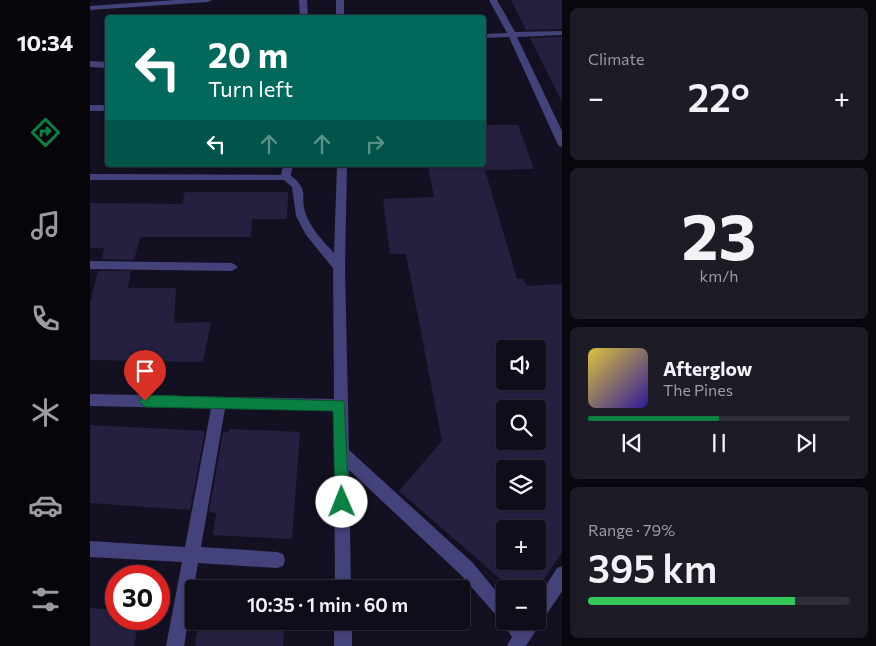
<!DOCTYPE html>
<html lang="en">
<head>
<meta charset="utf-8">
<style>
	body { margin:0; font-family:Commissioner,sans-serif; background:#1c1b26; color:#f1f3f6; height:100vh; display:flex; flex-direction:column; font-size:19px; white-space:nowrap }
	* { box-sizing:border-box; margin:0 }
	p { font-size:16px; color:#9b9ca2 }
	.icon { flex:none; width:28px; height:28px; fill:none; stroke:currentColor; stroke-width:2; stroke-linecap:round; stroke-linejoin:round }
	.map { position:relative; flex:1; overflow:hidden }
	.panel { display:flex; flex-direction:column; gap:8px; padding:8px; background:#08070e; width:314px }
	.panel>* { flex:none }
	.guide { position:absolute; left:15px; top:15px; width:381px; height:152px; border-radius:5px; box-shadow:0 1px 4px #0004,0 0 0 1px #2e2d38; background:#00695c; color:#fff; overflow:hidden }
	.tools { position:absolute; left:406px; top:340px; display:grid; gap:10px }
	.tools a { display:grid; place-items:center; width:50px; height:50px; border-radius:5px; background:#0e0d19; box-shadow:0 1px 4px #0004,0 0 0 1px #2e2d38; font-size:25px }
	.speed { position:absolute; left:15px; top:565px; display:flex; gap:10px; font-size:25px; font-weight:700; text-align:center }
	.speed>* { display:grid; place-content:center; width:65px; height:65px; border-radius:50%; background:#0e0d19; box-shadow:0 1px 4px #0004,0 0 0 1px #2e2d38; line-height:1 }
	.speed .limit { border:8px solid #d22; background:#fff; color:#111 }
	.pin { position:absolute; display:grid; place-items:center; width:42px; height:42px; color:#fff; margin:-51px -21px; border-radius:50% 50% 50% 0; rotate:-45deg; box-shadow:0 0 5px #0007 }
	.pin .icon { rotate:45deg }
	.me { position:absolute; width:55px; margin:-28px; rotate:359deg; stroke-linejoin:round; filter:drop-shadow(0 0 4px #0008) }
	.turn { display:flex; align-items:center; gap:18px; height:105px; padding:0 20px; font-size:22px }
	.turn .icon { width:65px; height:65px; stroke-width:2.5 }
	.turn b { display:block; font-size:35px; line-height:42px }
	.lanes { display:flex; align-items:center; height:48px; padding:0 20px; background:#0003; justify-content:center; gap:25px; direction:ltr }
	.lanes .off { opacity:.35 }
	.big { font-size:38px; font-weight:600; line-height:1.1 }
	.panel .tile { flex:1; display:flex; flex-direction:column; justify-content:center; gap:8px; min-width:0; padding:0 18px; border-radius:8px; background:#1c1b26 }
	.panel .dial { align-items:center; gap:0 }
	.dial b { font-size:65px; line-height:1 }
	.song { display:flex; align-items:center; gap:15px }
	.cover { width:60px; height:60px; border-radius:8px; background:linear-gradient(135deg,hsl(50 70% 55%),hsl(250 70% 35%)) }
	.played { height:5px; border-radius:2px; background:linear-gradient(90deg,#0b8043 50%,#2e2d38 50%) }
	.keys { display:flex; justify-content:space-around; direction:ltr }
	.heat { display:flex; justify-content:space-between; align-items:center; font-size:28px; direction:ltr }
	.charge { height:8px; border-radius:4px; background:linear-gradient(90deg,#34c759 79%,#2e2d38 0) }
	.trip { position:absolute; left:95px; top:580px; width:285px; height:50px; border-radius:5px; background:#0e0d19; box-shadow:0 1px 4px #0004,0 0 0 1px #2e2d38; font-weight:600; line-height:50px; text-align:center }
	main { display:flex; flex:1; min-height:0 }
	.dock { display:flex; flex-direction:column; width:90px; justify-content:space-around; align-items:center; background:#06050a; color:#9b9ca2 }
	.dock .icon { width:35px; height:35px }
	.dock .active { color:#0b8043 }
	.dock b { font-size:22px; color:#f1f3f6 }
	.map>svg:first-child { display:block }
	.building { fill:#262040; fill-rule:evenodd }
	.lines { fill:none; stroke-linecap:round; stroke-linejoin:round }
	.service { fill:#44427a; fill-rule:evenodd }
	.minor { fill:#44427a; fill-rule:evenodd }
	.route { fill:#0b8043; stroke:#07532c }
</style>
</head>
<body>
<main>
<nav class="dock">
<b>10:34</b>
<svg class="icon active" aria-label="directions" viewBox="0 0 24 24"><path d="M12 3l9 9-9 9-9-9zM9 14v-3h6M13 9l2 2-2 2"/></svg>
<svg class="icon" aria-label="music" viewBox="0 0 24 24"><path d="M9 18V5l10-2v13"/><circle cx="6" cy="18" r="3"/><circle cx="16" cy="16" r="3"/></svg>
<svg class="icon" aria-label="phone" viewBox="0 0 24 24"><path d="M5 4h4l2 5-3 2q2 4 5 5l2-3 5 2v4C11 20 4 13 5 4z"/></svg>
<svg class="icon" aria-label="climate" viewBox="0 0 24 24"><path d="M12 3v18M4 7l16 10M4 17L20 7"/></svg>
<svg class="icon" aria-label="car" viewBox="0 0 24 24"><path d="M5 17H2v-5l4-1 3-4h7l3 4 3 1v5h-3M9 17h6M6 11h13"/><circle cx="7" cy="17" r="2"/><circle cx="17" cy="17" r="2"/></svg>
<svg class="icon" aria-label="filters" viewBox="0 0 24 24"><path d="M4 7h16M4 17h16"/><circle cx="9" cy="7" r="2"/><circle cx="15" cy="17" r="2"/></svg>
</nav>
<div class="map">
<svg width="473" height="646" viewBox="0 0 473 646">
	<rect width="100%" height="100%" fill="#131121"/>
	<path class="building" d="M421,0H473V29L436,30Z
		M473,37V104L440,38Z
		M394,125H428L444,169L395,170L427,279H433L437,286L473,284V551L447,589H422L309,491L352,441L316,254H300L293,199L344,197L338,165L394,166ZM415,349H448V381H415ZM415,409H448V441H415ZM415,469H448V501H415ZM415,529H448V561H415Z
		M95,192H198L197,219H162L161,237H50L44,260L12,259L14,248H0V203L92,204Z
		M8,271H41L38,288H86L84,323L121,322L113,362L0,360V303Z
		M0,425L115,431L100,510L0,503Z
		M139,429L210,432L202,539L123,535L126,513L119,512L133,432H139Z
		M0,608L26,610V619H49L44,646H0Z
		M109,621H195L193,646H105Z"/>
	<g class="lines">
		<path class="service" d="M85,0H122L118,2L0,10V6Z
			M209,0H217L218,18H210Z
			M0,61L18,62V68L0,67Z
			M0,105H18V111H0Z
			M193,165H203L200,179H192L191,177Z
			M0,261L142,263L148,267L142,271L0,269Z
			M129,397L134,399L136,403L111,547L187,552L193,554L195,560L193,566L187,568L108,563L94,646H76L92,562L0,557V541L95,547L122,403L124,399Z"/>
		<path class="minor" d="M246,0H254V18H246Z
			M399,0H407L425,32L473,31V35L427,37L473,133V148L468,145L419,37L394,38V34L417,33Z
			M247,165H257L255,267L259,450L383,563L415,602V621H448V598L467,568L473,566V590L454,618L450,620L448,627L436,646H417L422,637L412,622L371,575L259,470L261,589H245L244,411L0,406V394L244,399L243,268L216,235L206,216L202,187L194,180H0V174L200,175C222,192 208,196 217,217C223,231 234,242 244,253Z
			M244,621H262V646H244Z"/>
	</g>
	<path class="route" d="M55,395L254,401L259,502L257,507L252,509L247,507L245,502L243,411L55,407L49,401Z"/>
</svg>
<div class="tools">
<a><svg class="icon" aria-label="sound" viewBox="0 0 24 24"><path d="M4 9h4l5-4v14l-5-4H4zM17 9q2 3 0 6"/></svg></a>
<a><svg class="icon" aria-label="search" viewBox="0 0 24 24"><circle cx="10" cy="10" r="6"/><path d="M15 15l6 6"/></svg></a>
<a><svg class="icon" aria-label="layers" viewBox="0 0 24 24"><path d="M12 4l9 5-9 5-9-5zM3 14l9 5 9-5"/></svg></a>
<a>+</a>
<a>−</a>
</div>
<div class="speed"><div class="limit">30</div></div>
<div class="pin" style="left:55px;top:401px;background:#d93025"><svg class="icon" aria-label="arrive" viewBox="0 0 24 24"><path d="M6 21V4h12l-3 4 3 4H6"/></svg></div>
<svg class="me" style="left:252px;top:502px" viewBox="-20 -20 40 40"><circle r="19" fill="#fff"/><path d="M0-13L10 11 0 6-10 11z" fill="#0b8043"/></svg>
<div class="trip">10:35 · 1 min · 60 m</div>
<div class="guide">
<div class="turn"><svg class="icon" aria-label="left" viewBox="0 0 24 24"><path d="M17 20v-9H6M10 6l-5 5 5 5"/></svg><div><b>20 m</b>Turn left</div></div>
<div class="lanes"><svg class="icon" aria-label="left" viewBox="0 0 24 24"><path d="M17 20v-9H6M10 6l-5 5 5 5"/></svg><svg class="icon off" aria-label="ahead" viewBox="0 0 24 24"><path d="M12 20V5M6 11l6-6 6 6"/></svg><svg class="icon off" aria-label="ahead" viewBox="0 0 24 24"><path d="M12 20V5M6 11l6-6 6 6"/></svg><svg class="icon off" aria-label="right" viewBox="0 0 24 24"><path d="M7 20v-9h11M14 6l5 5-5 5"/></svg></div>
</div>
</div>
<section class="panel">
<div class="tile"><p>Climate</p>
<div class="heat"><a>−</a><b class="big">22°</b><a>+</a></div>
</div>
<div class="tile dial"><b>23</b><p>km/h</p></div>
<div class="tile">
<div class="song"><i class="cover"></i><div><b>Afterglow</b><p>The Pines</p></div></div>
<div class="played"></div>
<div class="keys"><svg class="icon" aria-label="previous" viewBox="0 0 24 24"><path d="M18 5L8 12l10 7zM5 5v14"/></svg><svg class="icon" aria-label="pause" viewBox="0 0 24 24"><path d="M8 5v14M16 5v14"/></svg><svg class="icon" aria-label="next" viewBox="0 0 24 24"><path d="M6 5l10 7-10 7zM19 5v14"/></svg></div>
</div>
<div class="tile"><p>Range · 79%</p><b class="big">395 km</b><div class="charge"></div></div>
</section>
</main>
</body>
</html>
